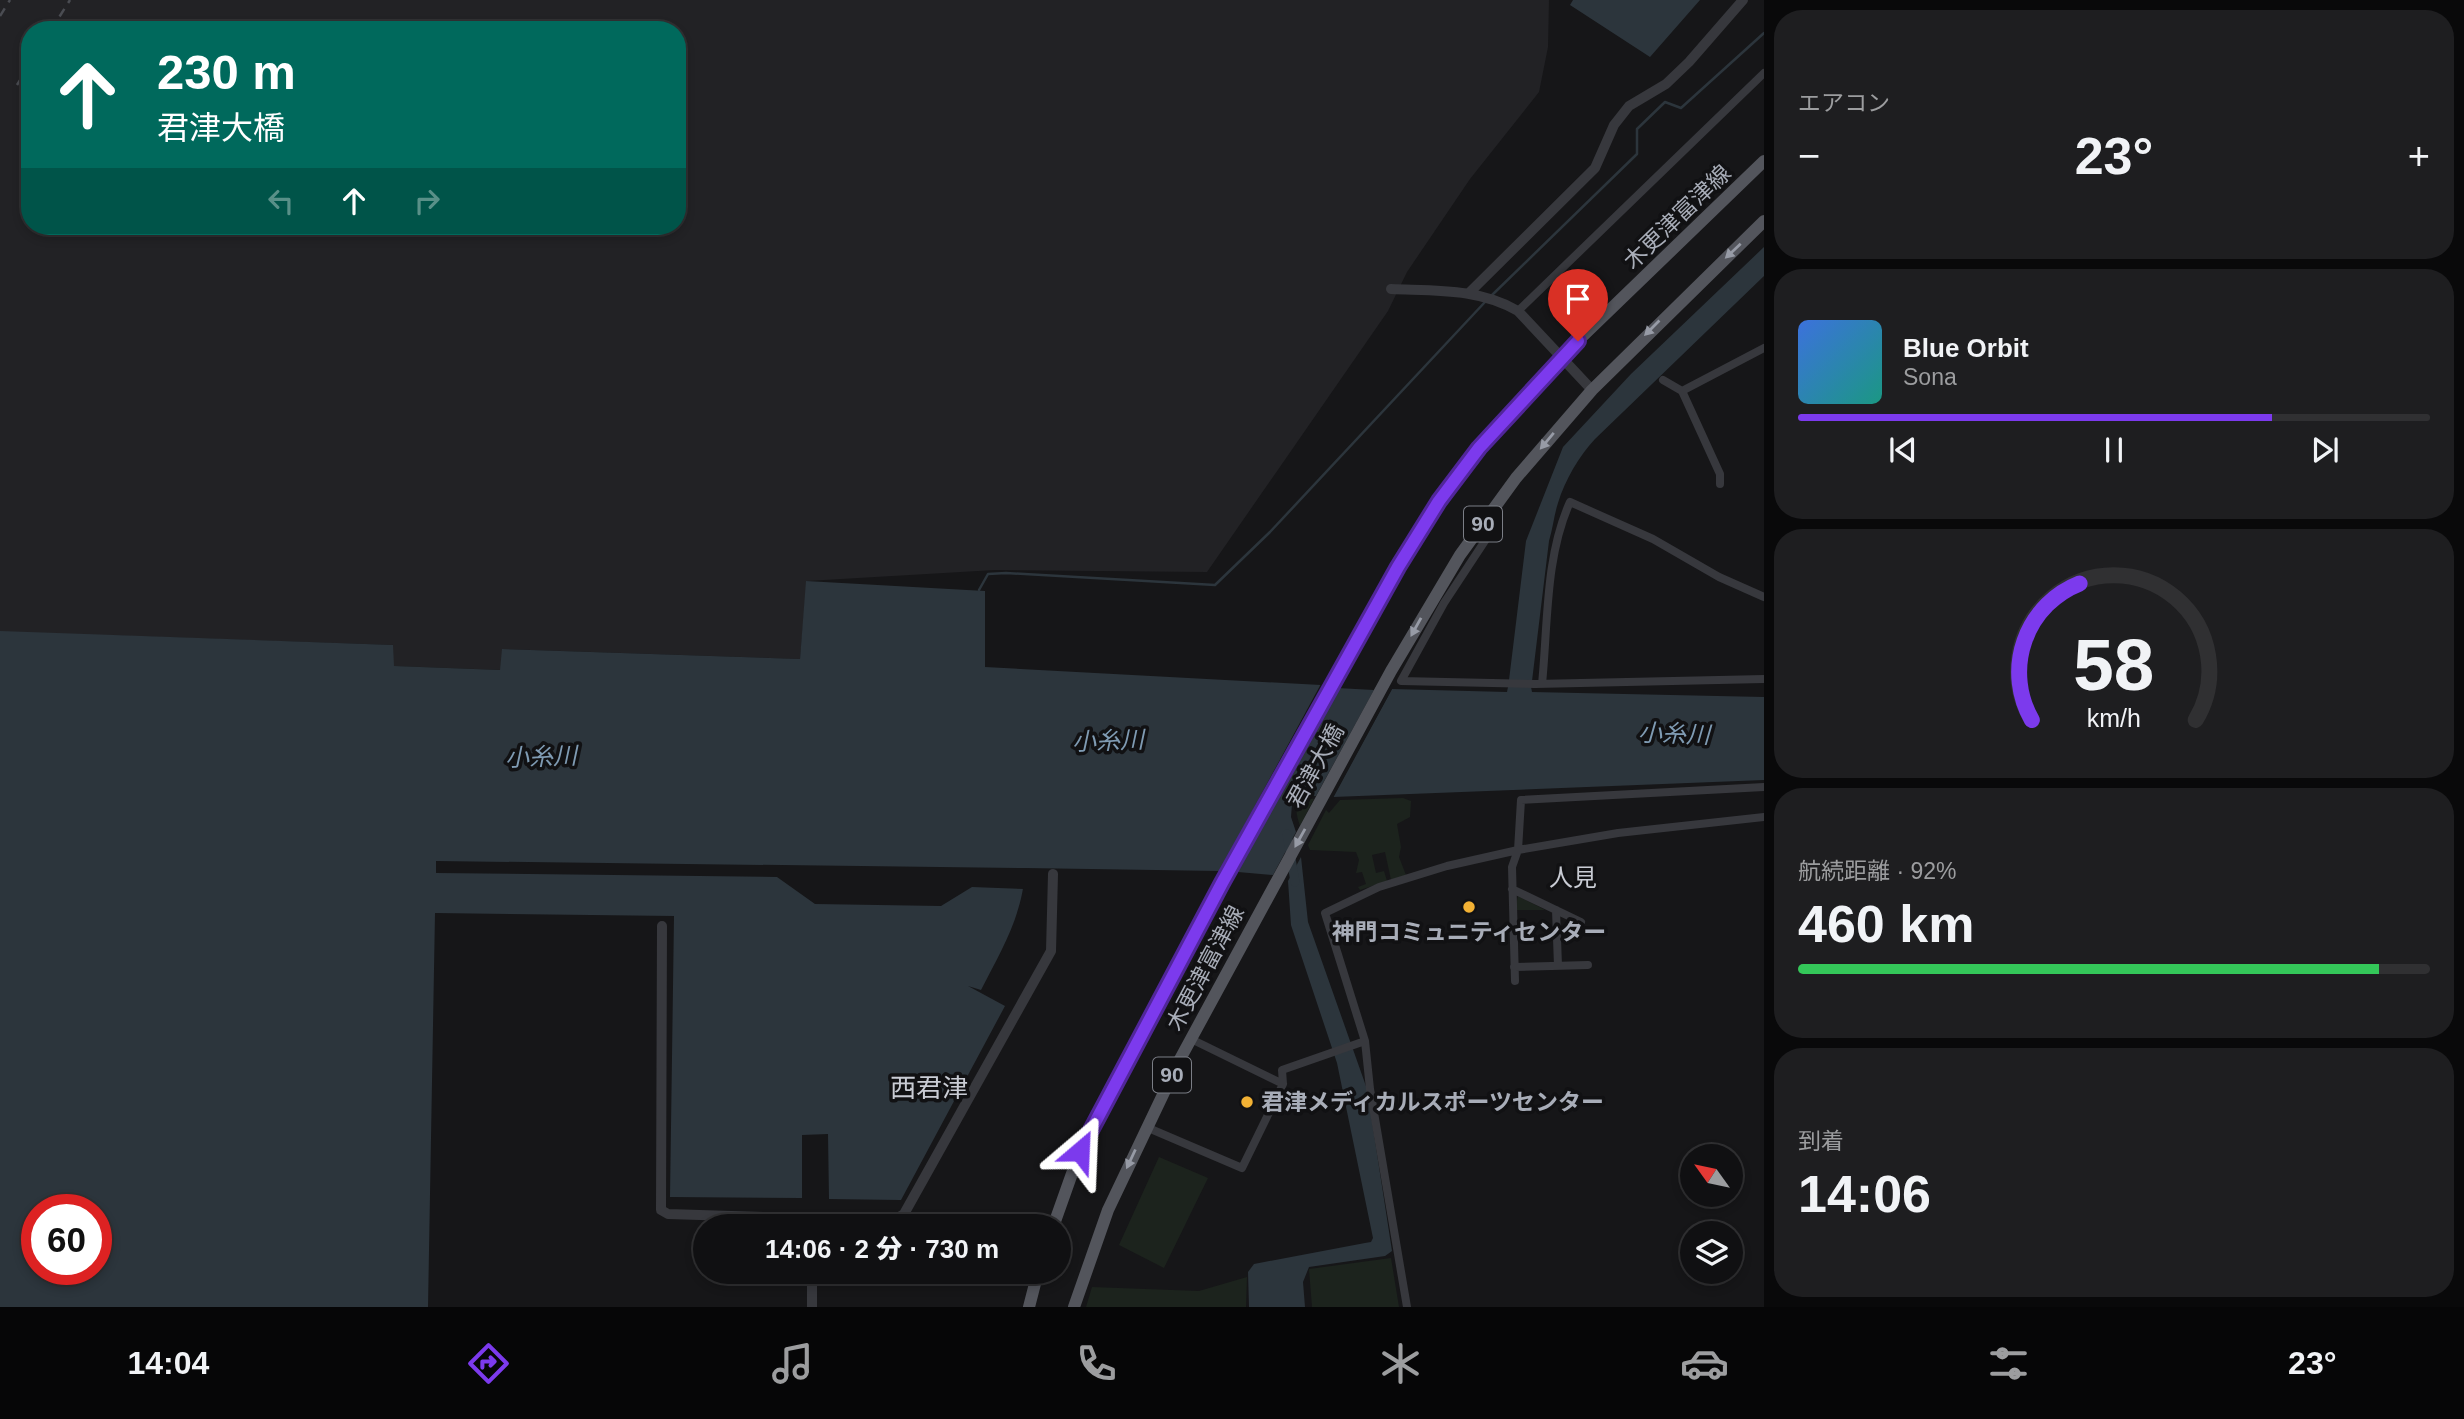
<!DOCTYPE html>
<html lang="ja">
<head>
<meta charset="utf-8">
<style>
	body { margin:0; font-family:Helvetica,"Noto Sans JP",sans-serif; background:#1e1e20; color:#f1f3f6; height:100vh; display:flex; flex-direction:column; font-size:26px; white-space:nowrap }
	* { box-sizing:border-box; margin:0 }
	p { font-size:23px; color:#9c9d9f }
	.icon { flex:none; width:38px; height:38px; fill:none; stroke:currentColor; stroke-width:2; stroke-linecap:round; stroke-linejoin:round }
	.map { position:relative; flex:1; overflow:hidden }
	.panel { display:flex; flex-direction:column; gap:10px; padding:10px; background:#09090a; width:700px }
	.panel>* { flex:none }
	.top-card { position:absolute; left:21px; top:21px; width:665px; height:214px; border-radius:28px; box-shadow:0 4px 10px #0003,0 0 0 2px #303032; background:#00695c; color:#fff; overflow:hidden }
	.needle { width:46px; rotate:303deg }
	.fabs { position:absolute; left:1680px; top:1144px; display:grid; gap:14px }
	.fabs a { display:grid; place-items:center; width:63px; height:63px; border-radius:50%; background:#101012; box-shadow:0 4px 10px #0003,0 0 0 2px #303032; font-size:35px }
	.speed { position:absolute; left:21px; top:1194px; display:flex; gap:14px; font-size:35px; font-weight:700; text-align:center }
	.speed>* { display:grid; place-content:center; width:91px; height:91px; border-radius:50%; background:#101012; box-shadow:0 4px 10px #0003,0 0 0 2px #303032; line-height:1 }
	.speed .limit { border:10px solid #d22; background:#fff; color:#111 }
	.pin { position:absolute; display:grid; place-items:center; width:60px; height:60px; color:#fff; margin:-72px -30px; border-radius:50% 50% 50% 0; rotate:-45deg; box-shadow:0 0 7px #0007 }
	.pin .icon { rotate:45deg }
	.me { position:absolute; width:77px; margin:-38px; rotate:26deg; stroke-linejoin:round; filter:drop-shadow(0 0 5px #0008) }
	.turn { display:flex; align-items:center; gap:24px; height:147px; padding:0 21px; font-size:32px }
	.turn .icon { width:91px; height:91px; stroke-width:2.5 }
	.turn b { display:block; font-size:49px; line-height:60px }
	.lanes { display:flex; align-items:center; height:66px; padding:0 21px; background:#0003; justify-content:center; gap:35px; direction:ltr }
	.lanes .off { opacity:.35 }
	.big { font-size:52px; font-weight:800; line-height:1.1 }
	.panel .widget { flex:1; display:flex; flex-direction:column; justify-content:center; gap:10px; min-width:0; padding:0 24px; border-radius:28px; background:#1e1e20 }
	.panel .dial { align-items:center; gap:0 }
	.dial svg { height:182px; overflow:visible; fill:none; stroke:#303032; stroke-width:7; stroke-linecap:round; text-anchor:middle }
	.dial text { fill:#f1f3f6; stroke:none }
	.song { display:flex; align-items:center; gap:21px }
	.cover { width:84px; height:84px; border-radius:10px; background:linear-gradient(135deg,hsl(220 70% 55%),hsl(170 70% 35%)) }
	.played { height:7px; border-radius:4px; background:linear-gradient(90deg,#7c3aed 75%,#303032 75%) }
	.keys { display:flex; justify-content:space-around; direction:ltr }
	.heat { display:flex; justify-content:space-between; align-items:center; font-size:38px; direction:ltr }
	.charge { height:10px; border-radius:5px; background:linear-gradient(90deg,#34c759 92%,#303032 0) }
	.trip { position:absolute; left:693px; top:1214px; width:378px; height:70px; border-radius:35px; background:#101012; box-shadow:0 4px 10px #0003,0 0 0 2px #303032; font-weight:800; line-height:70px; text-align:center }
	.tabs { display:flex; height:112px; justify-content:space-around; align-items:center; background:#060607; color:#9c9d9f }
	.tabs .icon { width:49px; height:49px }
	.tabs .active { color:#7c3aed }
	.tabs b { font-size:32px; color:#f1f3f6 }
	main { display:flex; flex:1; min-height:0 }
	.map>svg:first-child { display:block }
	.built { fill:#222225; fill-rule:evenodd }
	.green { fill:#1c231d }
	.water { fill:#2c353c; fill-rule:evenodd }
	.pier { fill:#161618 }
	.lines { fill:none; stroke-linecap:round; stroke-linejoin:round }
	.stream { stroke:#2c353c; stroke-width:2.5 }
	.canal { stroke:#2c353c; stroke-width:9 }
	.minor { stroke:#37383d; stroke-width:8 }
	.tertiary { stroke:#37383d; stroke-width:10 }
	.primary { stroke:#53555c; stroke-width:12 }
	.rail { stroke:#4a4c52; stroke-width:2.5; stroke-dasharray:9 7; stroke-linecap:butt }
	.oneway { fill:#979ba6 }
	.route-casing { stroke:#51269a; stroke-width:18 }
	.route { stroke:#7c3aed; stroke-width:12 }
	.poi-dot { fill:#f2b134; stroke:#111113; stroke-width:2.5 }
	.labels { text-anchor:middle; stroke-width:7; stroke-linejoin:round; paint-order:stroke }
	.shield { fill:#111113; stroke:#7b7e86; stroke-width:2 }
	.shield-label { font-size:21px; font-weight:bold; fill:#a8adb8 }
	.street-label { font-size:23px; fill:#a8adb8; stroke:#111113 }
	.poi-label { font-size:23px; font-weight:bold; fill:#a8adb8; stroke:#111113 }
	.water-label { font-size:24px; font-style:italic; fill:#7f9bb3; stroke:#111113 }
	.neighbourhood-label { font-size:24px; fill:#c9ccd4; stroke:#111113 }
	.quarter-label { font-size:26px; fill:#c9ccd4; stroke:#111113 }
</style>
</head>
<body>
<main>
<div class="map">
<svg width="1764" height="1307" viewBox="0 0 1764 1307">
	<rect width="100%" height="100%" fill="#161618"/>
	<path class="built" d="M0,0H1549L1548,47L1539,92L1470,179L1407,272L1388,311L1207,572L995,570L807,581L800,659L503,649L501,670L393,666V645L102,635L0,657ZM30,30H677V226H30Z"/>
	<path class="green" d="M1403,798L1411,801L1410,817L1397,824L1401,847L1399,857L1406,875L1391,880L1385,852L1372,855L1376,873L1384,871L1387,881L1360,890L1358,887L1366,884L1362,872L1356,873L1359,860L1356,852L1310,850L1308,845L1326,810L1329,813L1340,800Z
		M1314,799L1300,826C1297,816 1293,806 1302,799Z
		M1518,896L1545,910H1515Z
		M1159,1157L1208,1178L1164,1268L1119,1245Z
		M1391,1258L1399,1307H1312L1309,1269Z
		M1247,1277L1246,1307H1086L1092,1287L1199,1291Z"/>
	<path class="water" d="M1573,0H1700L1650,57L1570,5Z
		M1764,247V276L1595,439C1579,456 1565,480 1558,503C1554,515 1553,528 1549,541L1532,681L1509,680L1526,541L1563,447L1631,374Z
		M806,581L985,591V667L1321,685L1220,871L1025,868C1024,913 1001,951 981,990L968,986L1005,1006L901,1200L829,1199L828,1134L802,1135V1198L670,1197L674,916L435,913L428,1307H0V631L393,645L394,666L500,670L502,649L800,659ZM37,1209H96V1269H37Z
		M1508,687H1531L1532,692L1764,697V780L1333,797L1392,689L1507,692Z
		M1337,688L1374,690L1316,796L1303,795L1292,804L1291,817L1296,832L1273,875L1238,872Z
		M1301,857L1308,922L1367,1089L1392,1251L1385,1256L1309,1267L1303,1282L1305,1307H1249L1248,1272L1254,1264L1365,1243L1371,1242L1373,1238L1337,1063L1291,925L1288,881Z"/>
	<path class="pier" d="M1322,682L1324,686L1221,874H1218Z
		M1336,684H1339L1236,875L1234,873Z
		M1394,685L1392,689L1332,800L1330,795L1389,687Z
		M436,861L1025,868V889L972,887L941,906L815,904L777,877L436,873Z"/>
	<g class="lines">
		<path class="stream" d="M1490,297L1637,154V129L1665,102L1681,108L1764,33
			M979,590L988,574L1006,573L1215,585L1270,532L1485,302"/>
		<path class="canal" d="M1287,834L1295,882"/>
		<path class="minor" d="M1518,311L1764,73
			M1663,380L1682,391L1764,348
			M1682,391L1720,474V484
			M1489,515L1498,521L1444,603L1401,681L1535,684L1764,679
			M1542,684C1548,625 1545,557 1570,502L1653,539L1719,577L1764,597
			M1512,889L1581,922
			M1556,910L1558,966
			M1514,967L1588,965
			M1515,981L1512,867L1518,850L1521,800L1764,787
			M1191,1039L1283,1084
			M1146,1127L1242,1168L1283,1084L1282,1070L1365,1041
			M1407,1307L1370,1089L1365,1041L1325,913L1379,887L1447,866L1518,850L1618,833L1764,817"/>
		<path class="tertiary" d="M1391,289C1435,291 1479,288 1518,311L1592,390
			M1469,293L1595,168L1614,125L1629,106L1666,84L1689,62L1743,0
			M662,926L661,1210L668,1214L893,1221L904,1214L1051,951L1053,874
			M812,1307V1272"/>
		<path class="primary" d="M1053,1227L1080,1151L1112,1087L1340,668L1439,501L1479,448L1560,358L1764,161
			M1029,1307L1038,1272
			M1074,1307L1108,1210L1179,1061L1391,671L1460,555L1516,478L1592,390L1764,221"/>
		<path class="rail" d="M0,16L10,0
			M51,30L70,0
			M17,85L30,64"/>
	</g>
	<defs><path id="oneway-solid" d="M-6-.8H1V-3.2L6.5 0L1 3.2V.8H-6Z" transform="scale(1.75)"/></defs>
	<g class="oneway">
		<use href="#oneway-solid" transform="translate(1733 251) rotate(137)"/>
		<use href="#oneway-solid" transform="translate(1652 328) rotate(135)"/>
		<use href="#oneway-solid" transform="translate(1547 441) rotate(130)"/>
		<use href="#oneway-solid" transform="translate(1416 627) rotate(119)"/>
		<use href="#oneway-solid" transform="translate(1300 838) rotate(119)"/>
		<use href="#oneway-solid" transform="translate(1131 1159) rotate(115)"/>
	</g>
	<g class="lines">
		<defs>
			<path id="route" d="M1080,1151L1222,883L1398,567L1439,501L1479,448L1578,341"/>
		</defs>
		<use href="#route" class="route-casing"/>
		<use href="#route" class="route"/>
	</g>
	<g class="poi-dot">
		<circle cx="1469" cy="907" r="7"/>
		<circle cx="1247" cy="1102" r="7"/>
	</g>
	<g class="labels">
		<g class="shield">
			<rect x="1464" y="506.5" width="38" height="35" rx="5"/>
			<rect x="1153" y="1057.5" width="38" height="35" rx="5"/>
		</g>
		<g class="shield-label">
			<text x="1483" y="531">90</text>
			<text x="1172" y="1082">90</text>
		</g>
		<g class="street-label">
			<text transform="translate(1677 217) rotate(-44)" y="8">木更津富津線</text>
			<text transform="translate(1315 766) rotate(-61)" y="8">君津大橋</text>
			<text transform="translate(1205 968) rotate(-62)" y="8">木更津富津線</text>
		</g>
		<g class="poi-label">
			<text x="1469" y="940">神門コミュニティセンター</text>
			<text x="1261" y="1110" text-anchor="start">君津メディカルスポーツセンター</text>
		</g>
		<g class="water-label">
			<text transform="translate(1674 734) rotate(2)" y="8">小糸川</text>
			<text transform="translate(1108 741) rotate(-2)" y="8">小糸川</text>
			<text transform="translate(541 757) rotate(-2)" y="8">小糸川</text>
		</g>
		<g class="neighbourhood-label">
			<text x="1573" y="886">人見</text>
		</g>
		<g class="quarter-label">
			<text x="929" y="1097">西君津</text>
		</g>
	</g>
</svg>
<div class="fabs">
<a><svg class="needle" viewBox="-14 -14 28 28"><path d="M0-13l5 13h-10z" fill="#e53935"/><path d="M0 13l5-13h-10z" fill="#9c9d9f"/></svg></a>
<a><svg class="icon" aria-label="layers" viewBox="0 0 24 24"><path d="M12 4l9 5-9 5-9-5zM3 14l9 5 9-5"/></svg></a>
</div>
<div class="speed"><div class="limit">60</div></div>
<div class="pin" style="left:1578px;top:341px;background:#d93025"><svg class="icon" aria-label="arrive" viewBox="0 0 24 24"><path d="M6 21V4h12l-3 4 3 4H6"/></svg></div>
<svg class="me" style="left:1080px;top:1151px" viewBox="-20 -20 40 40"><path d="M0-17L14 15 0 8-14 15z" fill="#7c3aed" stroke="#fff" stroke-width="4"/></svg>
<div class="trip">14:06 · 2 分 · 730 m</div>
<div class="top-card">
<div class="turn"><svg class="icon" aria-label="ahead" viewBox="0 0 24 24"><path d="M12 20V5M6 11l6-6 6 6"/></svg><div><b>230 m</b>君津大橋</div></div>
<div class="lanes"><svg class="icon off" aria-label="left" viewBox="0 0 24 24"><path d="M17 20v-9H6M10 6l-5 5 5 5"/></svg><svg class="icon" aria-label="ahead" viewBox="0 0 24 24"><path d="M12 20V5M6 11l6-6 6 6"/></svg><svg class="icon off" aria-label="right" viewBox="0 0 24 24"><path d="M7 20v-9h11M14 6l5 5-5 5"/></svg></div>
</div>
</div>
<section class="panel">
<div class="widget"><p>エアコン</p>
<div class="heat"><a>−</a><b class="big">23°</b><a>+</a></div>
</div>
<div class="widget">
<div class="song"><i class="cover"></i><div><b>Blue Orbit</b><p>Sona</p></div></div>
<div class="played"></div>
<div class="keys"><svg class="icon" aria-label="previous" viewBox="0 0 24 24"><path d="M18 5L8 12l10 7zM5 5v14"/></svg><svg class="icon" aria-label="pause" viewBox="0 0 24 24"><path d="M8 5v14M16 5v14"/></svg><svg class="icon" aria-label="next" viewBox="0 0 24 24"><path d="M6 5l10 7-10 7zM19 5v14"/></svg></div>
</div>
<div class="widget dial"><svg viewBox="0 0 100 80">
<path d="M14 69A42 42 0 1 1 86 69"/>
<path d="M14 69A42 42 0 0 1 35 9" stroke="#7c3aed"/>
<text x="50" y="56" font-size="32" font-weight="700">58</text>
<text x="50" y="72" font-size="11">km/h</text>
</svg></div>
<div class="widget"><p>航続距離 · 92%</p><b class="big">460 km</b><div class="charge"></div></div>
<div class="widget"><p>到着</p><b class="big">14:06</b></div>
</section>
</main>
<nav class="tabs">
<b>14:04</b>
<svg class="icon active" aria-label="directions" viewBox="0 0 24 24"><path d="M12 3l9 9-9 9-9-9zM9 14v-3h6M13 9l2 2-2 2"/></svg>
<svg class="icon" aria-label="music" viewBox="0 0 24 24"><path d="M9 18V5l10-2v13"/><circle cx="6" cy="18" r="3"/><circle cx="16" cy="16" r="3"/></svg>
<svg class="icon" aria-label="phone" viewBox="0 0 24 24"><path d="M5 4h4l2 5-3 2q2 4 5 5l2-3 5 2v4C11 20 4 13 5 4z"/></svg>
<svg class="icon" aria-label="climate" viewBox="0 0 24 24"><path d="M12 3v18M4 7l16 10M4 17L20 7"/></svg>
<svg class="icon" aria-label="car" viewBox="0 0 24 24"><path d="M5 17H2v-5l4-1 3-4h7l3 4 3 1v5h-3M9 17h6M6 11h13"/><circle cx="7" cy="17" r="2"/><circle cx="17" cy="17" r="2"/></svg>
<svg class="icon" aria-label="filters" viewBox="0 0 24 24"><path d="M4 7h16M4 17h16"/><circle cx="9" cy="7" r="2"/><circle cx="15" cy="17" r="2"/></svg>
<b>23°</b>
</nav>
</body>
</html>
